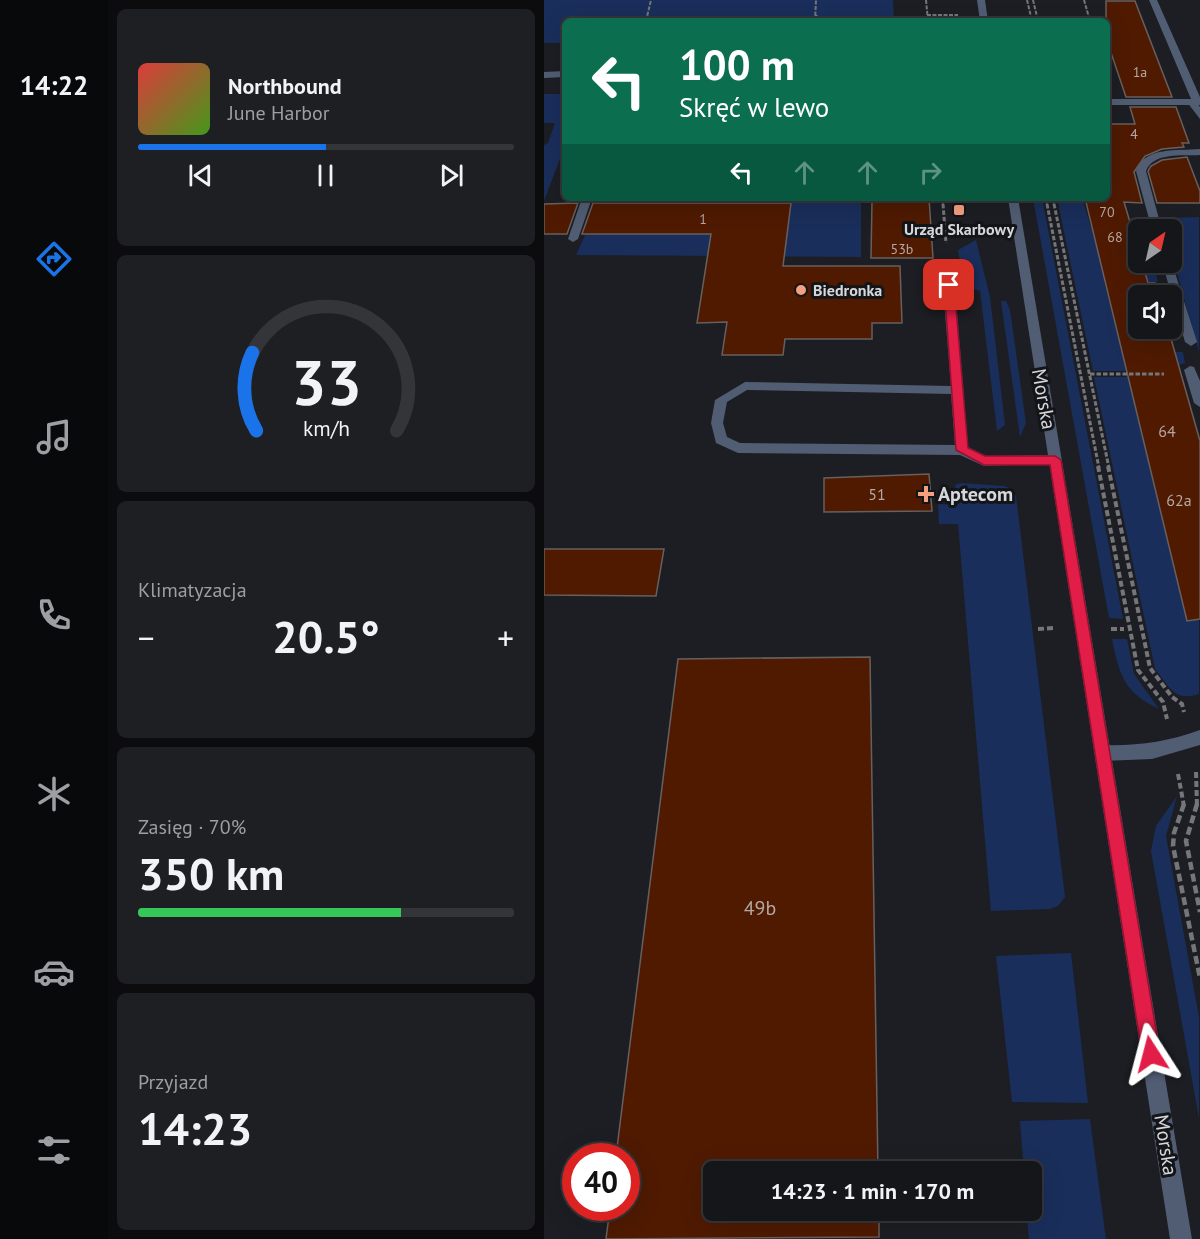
<!DOCTYPE html>
<html lang="pl">
<head>
<meta charset="utf-8">
<style>
	body { margin:0; font-family:"PT Sans",sans-serif; background:#1e1f23; color:#f1f3f6; height:100vh; display:flex; flex-direction:column; font-size:22px; white-space:nowrap }
	* { box-sizing:border-box; margin:0 }
	p { font-size:20px; color:#9d9fa2 }
	.icon { flex:none; width:33px; height:33px; fill:none; stroke:currentColor; stroke-width:2; stroke-linecap:round; stroke-linejoin:round }
	.map { position:relative; flex:1; overflow:hidden }
	.panel { display:flex; flex-direction:column; gap:9px; padding:9px; background:#0c0c0e; width:436px }
	.panel>* { flex:none }
	.guide { position:absolute; left:18px; top:18px; width:548px; height:183px; border-radius:9px; box-shadow:0 6px 24px #0002,0 0 0 2px #343539; background:#0b6e4f; color:#fff; overflow:hidden }
	.needle { width:39px; rotate:34deg }
	.fabs { position:absolute; left:584px; top:219px; display:grid; gap:12px }
	.fabs a { display:grid; place-items:center; width:54px; height:54px; border-radius:9px; background:#15161a; box-shadow:0 6px 24px #0002,0 0 0 2px #343539; font-size:30px }
	.speed { position:absolute; left:18px; top:1143px; display:flex; gap:12px; font-size:30px; font-weight:700; text-align:center }
	.speed>* { display:grid; place-content:center; width:78px; height:78px; border-radius:50%; background:#15161a; box-shadow:0 6px 24px #0002,0 0 0 2px #343539; line-height:1 }
	.speed .limit { border:9px solid #d22; background:#fff; color:#111 }
	.pin { position:absolute; display:grid; place-items:center; width:51px; height:51px; color:#fff; margin:-26px; border-radius:12px; box-shadow:0 3px 9px #0006 }
	.me { position:absolute; width:66px; margin:-33px; rotate:351deg; stroke-linejoin:round; filter:drop-shadow(0 0 4px #0008) }
	.turn { display:flex; align-items:center; gap:21px; height:126px; padding:0 18px; font-size:27px }
	.turn .icon { width:78px; height:78px; stroke-width:2.5 }
	.turn b { display:block; font-size:42px; line-height:51px }
	.lanes { display:flex; align-items:center; height:57px; padding:0 18px; background:#0003; justify-content:center; gap:30px; direction:ltr }
	.lanes .off { opacity:.35 }
	.big { font-size:45px; font-weight:700; line-height:1.1 }
	.panel .card { flex:1; display:flex; flex-direction:column; justify-content:center; gap:9px; min-width:0; padding:0 21px; border-radius:9px; background:#1e1f23 }
	.panel .dial { align-items:center; gap:0 }
	.dial svg { height:156px; overflow:visible; fill:none; stroke:#343539; stroke-width:7; stroke-linecap:round; text-anchor:middle }
	.dial text { fill:#f1f3f6; stroke:none }
	.song { display:flex; align-items:center; gap:18px }
	.cover { width:72px; height:72px; border-radius:9px; background:linear-gradient(135deg,hsl(0 70% 55%),hsl(100 70% 35%)) }
	.played { height:6px; border-radius:3px; background:linear-gradient(90deg,#1a73e8 50%,#343539 50%) }
	.keys { display:flex; justify-content:space-around; direction:ltr }
	.heat { display:flex; justify-content:space-between; align-items:center; font-size:33px; direction:ltr }
	.charge { height:9px; border-radius:4px; background:linear-gradient(90deg,#34c759 70%,#343539 0) }
	.trip { position:absolute; left:159px; top:1161px; width:339px; height:60px; border-radius:9px; background:#15161a; box-shadow:0 6px 24px #0002,0 0 0 2px #343539; font-weight:700; line-height:60px; text-align:center }
	main { display:flex; flex:1; min-height:0 }
	.menu { display:flex; flex-direction:column; width:108px; justify-content:space-around; align-items:center; background:#08090a; color:#9d9fa2 }
	.menu .icon { width:42px; height:42px }
	.menu .current { color:#1a73e8 }
	.menu b { font-size:27px; color:#f1f3f6 }
	.map>svg:first-child { display:block }
	.green { fill:#1a2e5b }
	.building { fill:#4f1a00; stroke:#67605e; stroke-width:1.5 }
	.lines { fill:none; stroke-linecap:round; stroke-linejoin:round }
	.path-far3 { stroke:#75767a; stroke-width:2; stroke-dasharray:4 1.5; stroke-linecap:butt }
	.path-far2 { stroke:#75767a; stroke-width:3; stroke-dasharray:4.5 2; stroke-linecap:butt }
	.path-far1 { stroke:#75767a; stroke-width:4; stroke-dasharray:6 3; stroke-linecap:butt }
	.path { stroke:#75767a; stroke-width:4.5; stroke-dasharray:8 4; stroke-linecap:butt }
	.service { fill:#515d73; fill-rule:evenodd }
	.minor { fill:#515d73; fill-rule:evenodd }
	.tertiary { fill:#515d73; fill-rule:evenodd }
	.route { fill:#e11d48; stroke:#92132f; stroke-width:1.5 }
	.poi-dot { fill:#f2a07f; stroke:#131519; stroke-width:2 }
	.labels { text-anchor:middle; stroke-width:6; stroke-linejoin:round; paint-order:stroke }
	.far-number-label { font-size:14px; fill:#b4a8a4 }
	.far-poi-label { font-size:16px; font-weight:bold; fill:#d6d7da; stroke:#131519 }
	.number-label { font-size:16px; fill:#b4a8a4 }
	.street-label { font-size:20px; fill:#d6d7da; stroke:#131519 }
	.poi-label { font-size:20px; font-weight:bold; fill:#d6d7da; stroke:#131519; text-anchor:start }
	.near-number-label { font-size:20px; fill:#b4a8a4 }
</style>
</head>
<body>
<main>
<nav class="menu">
<b>14:22</b>
<svg class="icon current" aria-label="directions" viewBox="0 0 24 24"><path d="M12 3l9 9-9 9-9-9zM9 14v-3h6M13 9l2 2-2 2"/></svg>
<svg class="icon" aria-label="music" viewBox="0 0 24 24"><path d="M9 18V5l10-2v13"/><circle cx="6" cy="18" r="3"/><circle cx="16" cy="16" r="3"/></svg>
<svg class="icon" aria-label="phone" viewBox="0 0 24 24"><path d="M5 4h4l2 5-3 2q2 4 5 5l2-3 5 2v4C11 20 4 13 5 4z"/></svg>
<svg class="icon" aria-label="climate" viewBox="0 0 24 24"><path d="M12 3v18M4 7l16 10M4 17L20 7"/></svg>
<svg class="icon" aria-label="car" viewBox="0 0 24 24"><path d="M5 17H2v-5l4-1 3-4h7l3 4 3 1v5h-3M9 17h6M6 11h13"/><circle cx="7" cy="17" r="2"/><circle cx="17" cy="17" r="2"/></svg>
<svg class="icon" aria-label="filters" viewBox="0 0 24 24"><path d="M4 7h16M4 17h16"/><circle cx="9" cy="7" r="2"/><circle cx="15" cy="17" r="2"/></svg>
</nav>
<section class="panel">
<div class="card">
<div class="song"><i class="cover"></i><div><b>Northbound</b><p>June Harbor</p></div></div>
<div class="played"></div>
<div class="keys"><svg class="icon" aria-label="previous" viewBox="0 0 24 24"><path d="M18 5L8 12l10 7zM5 5v14"/></svg><svg class="icon" aria-label="pause" viewBox="0 0 24 24"><path d="M8 5v14M16 5v14"/></svg><svg class="icon" aria-label="next" viewBox="0 0 24 24"><path d="M6 5l10 7-10 7zM19 5v14"/></svg></div>
</div>
<div class="card dial"><svg viewBox="0 0 100 80">
<path d="M14 69A42 42 0 1 1 86 69"/>
<path d="M14 69A42 42 0 0 1 12 29" stroke="#1a73e8"/>
<text x="50" y="56" font-size="32" font-weight="700">33</text>
<text x="50" y="72" font-size="11">km/h</text>
</svg></div>
<div class="card"><p>Klimatyzacja</p>
<div class="heat"><a>−</a><b class="big">20.5°</b><a>+</a></div>
</div>
<div class="card"><p>Zasięg · 70%</p><b class="big">350 km</b><div class="charge"></div></div>
<div class="card"><p>Przyjazd</p><b class="big">14:23</b></div>
</section>
<div class="map">
<svg width="656" height="1239" viewBox="0 0 656 1239">
	<rect width="100%" height="100%" fill="#1c1e23"/>
	<path class="green" d="M0,0H349L350,21H21V43H0Z
		M0,94H21V156H17L0,201V145L4,143L11,123H0Z
		M58,198H317V257L32,255Z
		M489,198H498L579,619L565,618Z
		M513,198H538L555,254L594,262L609,263L614,282H560L578,351L639,352L641,363L617,371H549Z
		M655,217V352L627,251V230L622,218Z
		M432,240L446,297L461,425L453,431L436,291L420,286L414,250Z
		M457,301H462L466,310L482,423L476,437Z
		M550,377H585L641,614L655,615V694C630,702 626,687 611,669Z
		M417,483L460,486L466,488L472,496L521,897L514,906L506,909L447,911L414,524H395L394,504L414,505L411,485Z
		M568,639H583L590,674L615,709C580,693 575,674 568,639Z
		M633,796L622,836L655,1017V1118L607,851L612,826Z
		M527,953L544,1103L468,1102L452,956Z
		M546,1119L562,1239H485L482,1211L488,1210V1172L480,1171L476,1121Z"/>
	<path class="building" d="M562,1H591L628,97H582L562,38Z
		M586,107H632L645,143H638L640,147L618,149L601,156L590,172L598,203L580,202L594,249V262H598L604,283H611L614,296H594V328H624L656,441V619L643,621L541,198H562V124H591Z
		M643,157L656,191V203H613L604,171L607,166L618,160Z
		M337,198H385L389,258H327L328,202H337Z
		M34,203L23,234H0V204Z
		M49,203H247L239,266H356L358,323H328V339H241L239,355H178L183,322L153,323L167,234H38Z
		M385,474L388,511L280,512V478Z
		M0,549H120L112,596L0,595Z
		M326,657L334,1172H170V1210H335V1237L62,1239L66,1208H82V1156H72L134,659Z"/>
	<g class="lines">
		<path class="path-far3" d="M382,0L384,21
			M483,0L488,21
			M489,0L494,21
			M540,0L546,21
			M271,15L281,21
			M383,15H414
			M102,21L107,0
			M271,21L272,0
			M398,198L399,205
			M502,198L503,205
			M509,198L510,205"/>
		<path class="path-far2" d="M399,204L402,243
			M503,204L555,468
			M510,204L565,468
			M546,374H620"/>
		<path class="path-far1" d="M554,466L594,670L619,702L623,719
			M564,466L606,668L628,697L638,704L640,712
			M494,629L510,628
			M567,629H580
			M652,772L653,806
			M634,774L640,806"/>
		<path class="path" d="M640,804L630,833L629,846L656,978
			M653,804L642,841L656,912"/>
		<path class="service" d="M645,100H651L656,107V119L643,102Z
			M656,149V155C639,156 609,152 602,171L618,230H608L592,171C601,146 633,151 656,149Z
			M38,198H48L34,239L29,242L24,239Z
			M627,260L653,342L647,346L641,342L618,262H627Z
			M403,261L409,264L424,447L442,456L511,455L518,460L516,463L440,466L416,455L194,453L172,443L167,423L171,400L201,382L407,386L397,264ZM203,390L407,394L411,445L196,443L183,437L179,423L183,402Z"/>
		<path class="minor" d="M605,0H613L656,97V105H562V99H647Z
			M646,366L650,367L656,381V407L650,403L640,370Z
			M656,730V745L608,759L559,761L553,758L551,753L553,748L559,745C593,746 623,742 656,730Z"/>
		<path class="tertiary" d="M433,0H441L444,21H436Z
			M21,71V77L0,78V72Z
			M464,198H474L648,1239H626Z"/>
	</g>
	<path class="route" d="M405,282L410,285L424,448L441,456H511L517,460L616,1054L614,1060L607,1063L601,1060L598,1054L506,465H440L412,450L400,285Z"/>
	<g class="poi-dot">
		<rect x="409" y="204" width="12" height="12" rx="3"/>
		<circle cx="257" cy="290" r="6"/>
		<path d="M379 485h6v6h6v6h-6v6h-6v-6h-6v-6h6z"/>
	</g>
	<g class="labels">
		<g class="far-number-label">
			<text x="596" y="77">1a</text>
			<text x="590" y="139">4</text>
			<text x="563" y="217">70</text>
			<text x="159" y="224">1</text>
			<text x="571" y="242">68</text>
			<text x="358" y="254">53b</text>
		</g>
		<g class="far-poi-label">
			<text x="415" y="235">Urząd Skarbowy</text>
			<text x="269" y="296" text-anchor="start">Biedronka</text>
		</g>
		<g class="number-label">
			<text x="623" y="437">64</text>
			<text x="333" y="500">51</text>
			<text x="635" y="506">62a</text>
		</g>
		<g class="street-label">
			<text transform="translate(500 399) rotate(80)" y="7">Morska</text>
			<text transform="translate(622 1145) rotate(81)" y="7">Morska</text>
		</g>
		<g class="poi-label">
			<text x="394" y="501">Aptecom</text>
		</g>
		<g class="near-number-label">
			<text x="216" y="915">49b</text>
		</g>
	</g>
</svg>
<div class="fabs">
<a><svg class="needle" viewBox="-14 -14 28 28"><path d="M0-13l5 13h-10z" fill="#e53935"/><path d="M0 13l5-13h-10z" fill="#9d9fa2"/></svg></a>
<a><svg class="icon" aria-label="sound" viewBox="0 0 24 24"><path d="M4 9h4l5-4v14l-5-4H4zM17 9q2 3 0 6"/></svg></a>
</div>
<div class="speed"><div class="limit">40</div></div>
<div class="pin" style="left:405px;top:285px;background:#d93025"><svg class="icon" aria-label="arrive" viewBox="0 0 24 24"><path d="M6 21V4h12l-3 4 3 4H6"/></svg></div>
<svg class="me" style="left:607px;top:1054px" viewBox="-20 -20 40 40"><path d="M0-17L14 15 0 8-14 15z" fill="#e11d48" stroke="#fff" stroke-width="4"/></svg>
<div class="trip">14:23 · 1 min · 170 m</div>
<div class="guide">
<div class="turn"><svg class="icon" aria-label="left" viewBox="0 0 24 24"><path d="M17 20v-9H6M10 6l-5 5 5 5"/></svg><div><b>100 m</b>Skręć w lewo</div></div>
<div class="lanes"><svg class="icon" aria-label="left" viewBox="0 0 24 24"><path d="M17 20v-9H6M10 6l-5 5 5 5"/></svg><svg class="icon off" aria-label="ahead" viewBox="0 0 24 24"><path d="M12 20V5M6 11l6-6 6 6"/></svg><svg class="icon off" aria-label="ahead" viewBox="0 0 24 24"><path d="M12 20V5M6 11l6-6 6 6"/></svg><svg class="icon off" aria-label="right" viewBox="0 0 24 24"><path d="M7 20v-9h11M14 6l5 5-5 5"/></svg></div>
</div>
</div>
</main>
</body>
</html>
